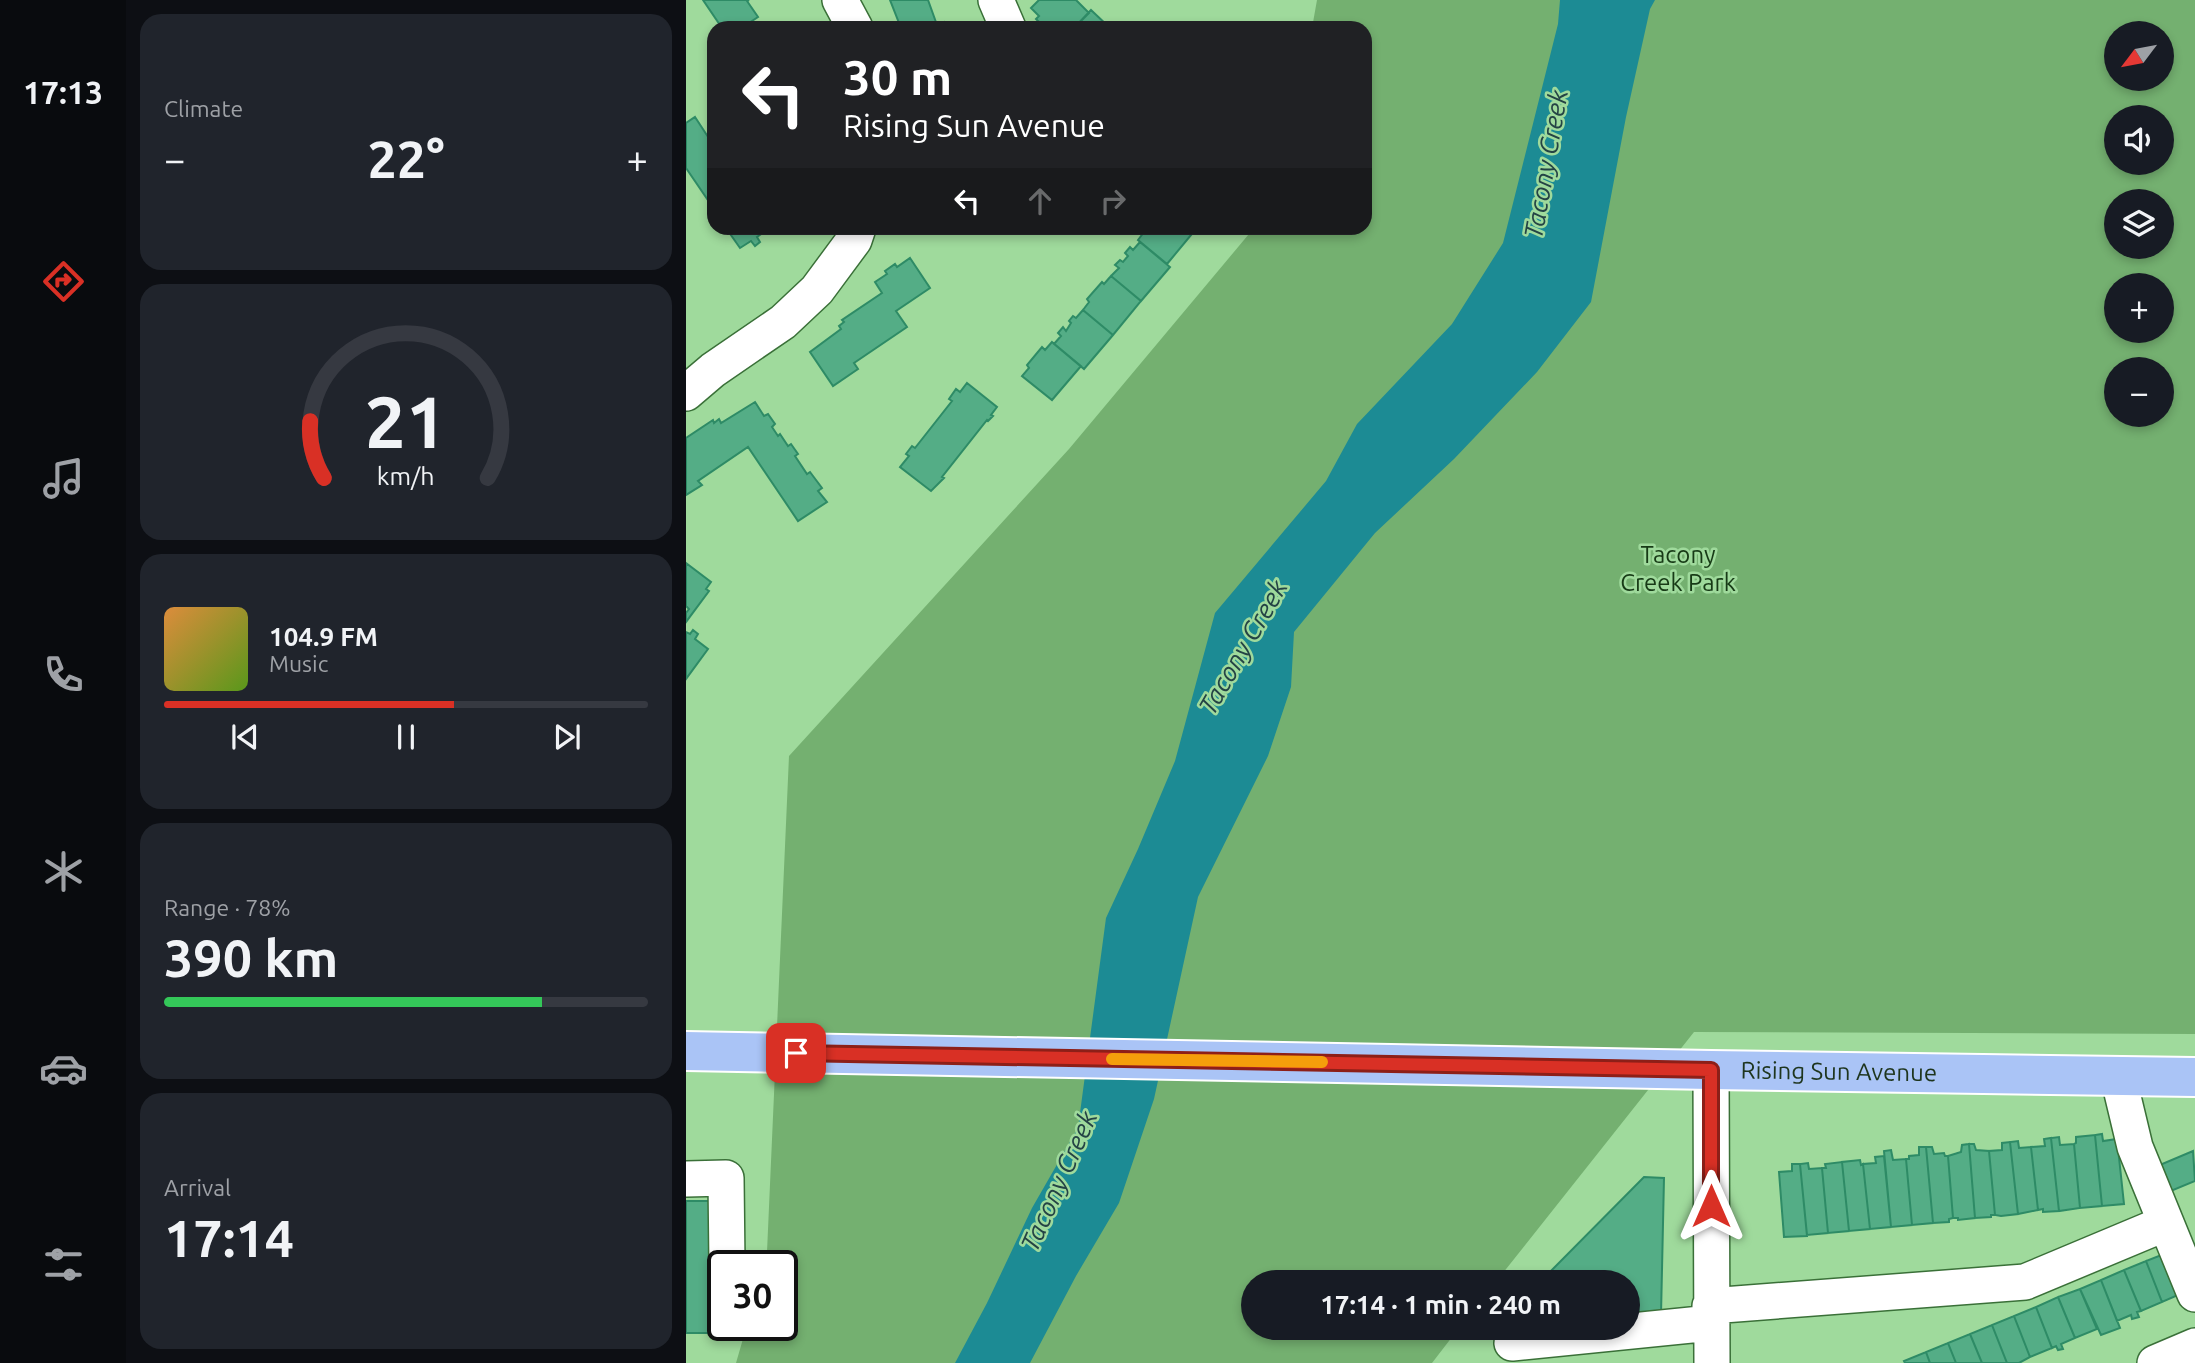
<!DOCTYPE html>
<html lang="en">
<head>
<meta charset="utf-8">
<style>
	body { margin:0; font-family:Ubuntu,sans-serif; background:#20242c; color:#f1f3f6; height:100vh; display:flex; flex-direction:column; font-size:26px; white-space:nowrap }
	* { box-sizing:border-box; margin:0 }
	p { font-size:23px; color:#9ea1a6 }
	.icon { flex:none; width:38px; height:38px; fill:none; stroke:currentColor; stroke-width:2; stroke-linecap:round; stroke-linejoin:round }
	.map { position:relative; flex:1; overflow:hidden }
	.side { display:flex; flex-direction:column; gap:14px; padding:14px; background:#0d0f14; width:560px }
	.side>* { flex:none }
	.hud { position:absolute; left:21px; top:21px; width:665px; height:214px; border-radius:21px; box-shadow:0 4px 10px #0003; background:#202124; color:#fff; overflow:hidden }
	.needle { width:46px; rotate:238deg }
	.buttons { position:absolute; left:1418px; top:21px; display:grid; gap:14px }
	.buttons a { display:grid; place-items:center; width:70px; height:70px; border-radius:50%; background:#171b24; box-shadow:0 4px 10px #0003; font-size:35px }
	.speed { position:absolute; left:21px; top:1250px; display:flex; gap:14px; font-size:35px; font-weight:700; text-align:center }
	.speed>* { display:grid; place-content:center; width:91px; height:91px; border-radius:50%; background:#171b24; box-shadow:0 4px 10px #0003; line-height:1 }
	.speed .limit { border:4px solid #111; border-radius:10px; background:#fff; color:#111 }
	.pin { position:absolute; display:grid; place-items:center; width:60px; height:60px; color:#fff; margin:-30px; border-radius:14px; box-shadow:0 4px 10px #0006 }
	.me { position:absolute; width:77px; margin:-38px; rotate:0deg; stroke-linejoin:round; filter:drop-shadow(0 0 5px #0008) }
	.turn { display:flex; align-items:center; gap:24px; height:147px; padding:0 21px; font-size:32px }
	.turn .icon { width:91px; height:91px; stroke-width:2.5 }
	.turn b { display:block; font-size:49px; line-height:60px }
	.lanes { display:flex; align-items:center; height:66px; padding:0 21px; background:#0003; justify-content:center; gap:35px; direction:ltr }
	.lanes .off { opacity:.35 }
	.big { font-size:52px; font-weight:600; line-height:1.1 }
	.side .widget { flex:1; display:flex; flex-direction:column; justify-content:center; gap:10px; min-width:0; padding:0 24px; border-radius:21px; background:#20242c }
	.side .dial { align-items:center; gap:0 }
	.dial svg { height:182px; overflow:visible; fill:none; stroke:#363941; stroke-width:7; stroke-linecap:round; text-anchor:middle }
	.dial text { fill:#f1f3f6; stroke:none }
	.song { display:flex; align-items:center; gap:21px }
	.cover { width:84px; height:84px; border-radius:10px; background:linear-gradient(135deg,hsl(30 70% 55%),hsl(90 70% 35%)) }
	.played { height:7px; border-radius:4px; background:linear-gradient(90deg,#d93025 60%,#363941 60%) }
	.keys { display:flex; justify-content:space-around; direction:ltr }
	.heat { display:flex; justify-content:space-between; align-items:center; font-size:38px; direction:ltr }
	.charge { height:10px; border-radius:5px; background:linear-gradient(90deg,#34c759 78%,#363941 0) }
	.trip { position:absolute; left:555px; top:1270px; width:399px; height:70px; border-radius:35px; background:#171b24; box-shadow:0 4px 10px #0003; font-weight:600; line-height:70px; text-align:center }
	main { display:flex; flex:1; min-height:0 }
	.tabs { display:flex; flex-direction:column; width:126px; justify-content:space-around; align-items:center; background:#090b0e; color:#9ea1a6 }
	.tabs .icon { width:49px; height:49px }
	.tabs .on { color:#d93025 }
	.tabs b { font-size:32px; color:#f1f3f6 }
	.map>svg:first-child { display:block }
	.green { fill:#74b070; fill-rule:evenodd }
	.water { fill:#1c8b94 }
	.building { fill:#54ad86; stroke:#2e8b66; stroke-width:2 }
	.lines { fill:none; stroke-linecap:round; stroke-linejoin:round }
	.minor-casing { stroke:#3a7038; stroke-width:38 }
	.major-casing { stroke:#fff; stroke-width:42 }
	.minor { stroke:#fff; stroke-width:35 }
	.major { stroke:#aac4f6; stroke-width:38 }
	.route-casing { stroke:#8d1f18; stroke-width:18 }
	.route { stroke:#d93025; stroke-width:12 }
	.slow { stroke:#f59e0b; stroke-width:12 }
	.labels { text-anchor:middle; stroke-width:5; stroke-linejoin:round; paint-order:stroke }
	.park-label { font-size:24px; fill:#173a16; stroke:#9fda9c }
	.street-label { font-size:24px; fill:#1e351d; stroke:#9fda9c }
	.water-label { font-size:26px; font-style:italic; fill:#244345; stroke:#9fda9c }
</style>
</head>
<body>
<main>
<nav class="tabs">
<b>17:13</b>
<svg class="icon on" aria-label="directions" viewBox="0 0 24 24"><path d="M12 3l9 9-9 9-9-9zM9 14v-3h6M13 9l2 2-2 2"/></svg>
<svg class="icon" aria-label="music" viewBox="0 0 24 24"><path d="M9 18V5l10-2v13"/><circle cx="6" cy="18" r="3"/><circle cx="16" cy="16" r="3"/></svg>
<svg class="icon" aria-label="phone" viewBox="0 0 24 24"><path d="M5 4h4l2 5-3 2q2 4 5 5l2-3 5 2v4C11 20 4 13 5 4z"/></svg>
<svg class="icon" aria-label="climate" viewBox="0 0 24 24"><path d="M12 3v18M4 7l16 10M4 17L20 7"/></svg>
<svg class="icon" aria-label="car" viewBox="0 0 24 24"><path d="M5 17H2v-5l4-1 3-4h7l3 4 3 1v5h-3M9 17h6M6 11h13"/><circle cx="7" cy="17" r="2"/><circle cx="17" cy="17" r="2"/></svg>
<svg class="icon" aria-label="filters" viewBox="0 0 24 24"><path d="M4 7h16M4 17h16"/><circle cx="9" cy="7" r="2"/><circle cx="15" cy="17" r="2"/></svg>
</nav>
<section class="side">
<div class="widget"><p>Climate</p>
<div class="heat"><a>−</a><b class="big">22°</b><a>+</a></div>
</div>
<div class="widget dial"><svg viewBox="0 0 100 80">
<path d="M14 69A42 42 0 1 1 86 69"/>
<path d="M14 69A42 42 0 0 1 8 44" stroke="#d93025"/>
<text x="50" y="56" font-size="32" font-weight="700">21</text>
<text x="50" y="72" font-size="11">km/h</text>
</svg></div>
<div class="widget">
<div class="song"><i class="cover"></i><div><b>104.9 FM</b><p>Music</p></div></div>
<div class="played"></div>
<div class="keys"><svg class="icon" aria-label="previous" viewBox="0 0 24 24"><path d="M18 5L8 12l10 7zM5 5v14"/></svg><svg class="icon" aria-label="pause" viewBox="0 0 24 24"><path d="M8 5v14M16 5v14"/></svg><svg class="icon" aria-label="next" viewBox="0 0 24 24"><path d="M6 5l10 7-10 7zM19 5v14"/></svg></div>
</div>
<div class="widget"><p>Range · 78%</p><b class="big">390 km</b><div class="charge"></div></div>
<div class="widget"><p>Arrival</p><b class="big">17:14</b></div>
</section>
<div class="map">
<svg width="1509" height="1363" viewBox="0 0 1509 1363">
	<rect width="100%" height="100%" fill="#9fda9c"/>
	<path class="green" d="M631,0H1509V1034L1008,1032L809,1283H567V1328H773L746,1363H50L61,1325H96V1265H78L81,1252L103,756L383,449L568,228H679V28H626ZM1430,33H1475V79H1430ZM1430,117H1475V163H1430ZM1430,201H1475V247H1430ZM1430,285H1475V331H1430ZM1430,369H1475V415H1430Z"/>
	<path class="water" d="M874,0H969L964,9L940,117L905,302L851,372L768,459L689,533L608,632L605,687L582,756L512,897L468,1099L433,1203L390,1276L344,1363H269L301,1303L346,1208L392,1128L420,918L452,849L489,761L529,613L640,481L671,424L766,324L817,243L872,24Z"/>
	<path class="building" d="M17,0H63L61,1L72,17L60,25L62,28H36Z
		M204,0H242L251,25L258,22L260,28H215Z
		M353,0H390L403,13L388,28H359L350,19L353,16L345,8Z
		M405,10L424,28H388Z
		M9,117L28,146V209L0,168V123Z
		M40,228H84L71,237L74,242L69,246L65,241L54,248Z
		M457,228H508L510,229L481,264L452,240L458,232L455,230Z
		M454,242L484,267L455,301L425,276L433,268L429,265L434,260L437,262L442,256L439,253L444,247L447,250Z
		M224,258L244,288L210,311L221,327L168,363L172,369L147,386L124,352L155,329L153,326L158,322L156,320L196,293L189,282L201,274L199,271L209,264L211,267Z
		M425,276L455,301L427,335L397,310L403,302L401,299L416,282L418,284Z
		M397,310L427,335L398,369L368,344L375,336L372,333L377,327L380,331L385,323L383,321L387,316L390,318Z
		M366,342L395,366L366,400L336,376L343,368L341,365L356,347L359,350Z
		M281,383L311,407L305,415L307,416L302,421L301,420L256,477L258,478L245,491L214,467L223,456L220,454L226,446L229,448L266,401L263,399L270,389L274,392Z
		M69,402L78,416L82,414L89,424L86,427L92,436L94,434L102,446L105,444L112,454L109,456L121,474L124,472L136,488L132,491L141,502L112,521L62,447L12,481L16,485L0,495V438L27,420L28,423L33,419L35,423Z
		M0,563L25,582L20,589L23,591L0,622V613L3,609L0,606Z
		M7,630L12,634L9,639L22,649L0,679V632L4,634Z
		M1416,1134L1417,1141L1431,1139L1438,1204L1416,1206L1409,1135Z
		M1409,1135L1416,1206L1394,1208L1388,1144L1390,1143V1137Z
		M1373,1137L1374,1145L1388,1144L1394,1208L1373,1211L1365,1138Z
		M1365,1138L1373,1211L1357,1212V1209L1352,1210L1345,1147L1359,1146L1358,1139Z
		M1332,1141L1333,1148L1345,1147L1352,1210L1332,1214L1324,1142Z
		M1324,1142L1332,1214L1315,1216L1309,1215L1303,1151L1316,1150V1143Z
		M1283,1144L1289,1218L1272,1220V1218H1267L1262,1156L1275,1152L1276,1145Z
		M1283,1144H1288L1290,1150L1303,1151L1309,1215H1305V1217L1289,1218Z
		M1233,1147H1240L1247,1223L1226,1225L1220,1159H1223V1156L1233,1155Z
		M1240,1147H1246L1248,1154L1258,1153L1259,1156H1262L1267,1218L1263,1219V1222L1247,1223Z
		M1205,1150L1207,1160L1220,1159L1226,1225L1205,1227L1198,1151Z
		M1507,1151L1509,1181L1480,1193L1469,1167Z
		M1198,1156L1205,1227L1184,1229L1177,1164L1190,1163L1189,1157Z
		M1174,1160L1175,1165L1177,1164L1184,1229L1163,1231L1156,1162Z
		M1156,1162L1163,1231L1142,1233L1136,1168H1140L1139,1164Z
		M1122,1163L1123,1169L1136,1168L1142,1233L1121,1235L1114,1164Z
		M1106,1164H1114L1121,1236L1098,1237L1093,1172L1106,1171Z
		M958,1177L978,1178L975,1315L942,1317V1283H853Z
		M0,1201H27L26,1333H0Z
		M1483,1252L1499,1292L1476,1302L1460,1261Z
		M1460,1261L1476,1302L1455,1311L1438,1270Z
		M1438,1270L1455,1311L1451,1312L1453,1317L1446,1319L1445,1315L1431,1321L1415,1280Z
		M1415,1280L1434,1328L1415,1335L1394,1289Z
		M1394,1289L1411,1329L1389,1338L1372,1297Z
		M1372,1297L1389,1338L1375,1344L1377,1349L1372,1350L1370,1346L1366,1348L1350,1307Z
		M1350,1307L1366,1348L1344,1357L1328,1316Z
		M1328,1316L1344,1357L1333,1363H1321L1306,1325Z
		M1306,1325L1321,1363H1296L1284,1334Z
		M1284,1334L1296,1363H1270L1262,1343Z
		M1262,1343L1270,1363H1244L1240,1352Z
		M1240,1352L1244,1363H1219L1218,1361Z"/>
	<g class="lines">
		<defs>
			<path id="minor" d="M154,0L169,28
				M310,0L322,28
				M0,393L27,370L97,322L131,290L168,240L172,228
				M1025,1070L1026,1363
				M1432,1076L1449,1147L1509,1294
				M0,1179L40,1178L41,1265
				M1024,1306L1339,1282L1480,1223
				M826,1343L1025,1323
				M1469,1363L1509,1346"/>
			<g id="major">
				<path id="s1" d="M0,1051L1025,1070L1509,1077"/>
			</g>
		</defs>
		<use href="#minor" class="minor-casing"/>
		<use href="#major" class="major-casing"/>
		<use href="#minor" class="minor"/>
		<use href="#major" class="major"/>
	</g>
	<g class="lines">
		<defs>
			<path id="route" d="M110,1053L1025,1070V1206"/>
		</defs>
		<use href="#route" class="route-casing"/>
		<use href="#route" class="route"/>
		<path class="slow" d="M426,1059L636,1062"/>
	</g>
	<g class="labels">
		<g class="park-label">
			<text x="992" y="563">Tacony<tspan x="992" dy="28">Creek Park</tspan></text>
		</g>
		<g class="street-label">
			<text dy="8" stroke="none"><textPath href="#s1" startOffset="1153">Rising Sun Avenue</textPath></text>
		</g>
		<g class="water-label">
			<text transform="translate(860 164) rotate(-80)" y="9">Tacony Creek</text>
			<text transform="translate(557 647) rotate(-60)" y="9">Tacony Creek</text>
			<text transform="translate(373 1181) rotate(-66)" y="9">Tacony Creek</text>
		</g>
	</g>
</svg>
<div class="buttons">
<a><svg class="needle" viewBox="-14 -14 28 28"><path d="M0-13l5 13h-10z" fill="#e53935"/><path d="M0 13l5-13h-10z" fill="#9ea1a6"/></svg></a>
<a><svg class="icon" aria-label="sound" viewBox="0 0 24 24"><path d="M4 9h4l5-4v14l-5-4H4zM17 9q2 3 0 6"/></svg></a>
<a><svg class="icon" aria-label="layers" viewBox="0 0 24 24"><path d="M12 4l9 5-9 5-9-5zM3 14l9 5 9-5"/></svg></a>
<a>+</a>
<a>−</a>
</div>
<div class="speed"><div class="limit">30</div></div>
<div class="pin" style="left:110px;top:1053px;background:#d93025"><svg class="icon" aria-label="arrive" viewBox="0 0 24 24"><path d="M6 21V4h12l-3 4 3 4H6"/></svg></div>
<svg class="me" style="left:1025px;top:1206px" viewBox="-20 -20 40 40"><path d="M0-17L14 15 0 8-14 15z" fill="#d93025" stroke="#fff" stroke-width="4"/></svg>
<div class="trip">17:14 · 1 min · 240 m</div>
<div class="hud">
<div class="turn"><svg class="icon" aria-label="left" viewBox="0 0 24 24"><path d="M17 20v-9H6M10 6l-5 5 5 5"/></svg><div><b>30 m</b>Rising Sun Avenue</div></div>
<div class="lanes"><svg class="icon" aria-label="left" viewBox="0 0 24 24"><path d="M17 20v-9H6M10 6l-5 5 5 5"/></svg><svg class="icon off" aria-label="ahead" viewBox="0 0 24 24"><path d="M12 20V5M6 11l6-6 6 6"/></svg><svg class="icon off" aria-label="right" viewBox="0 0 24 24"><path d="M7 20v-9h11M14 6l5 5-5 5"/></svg></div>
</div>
</div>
</main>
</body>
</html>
